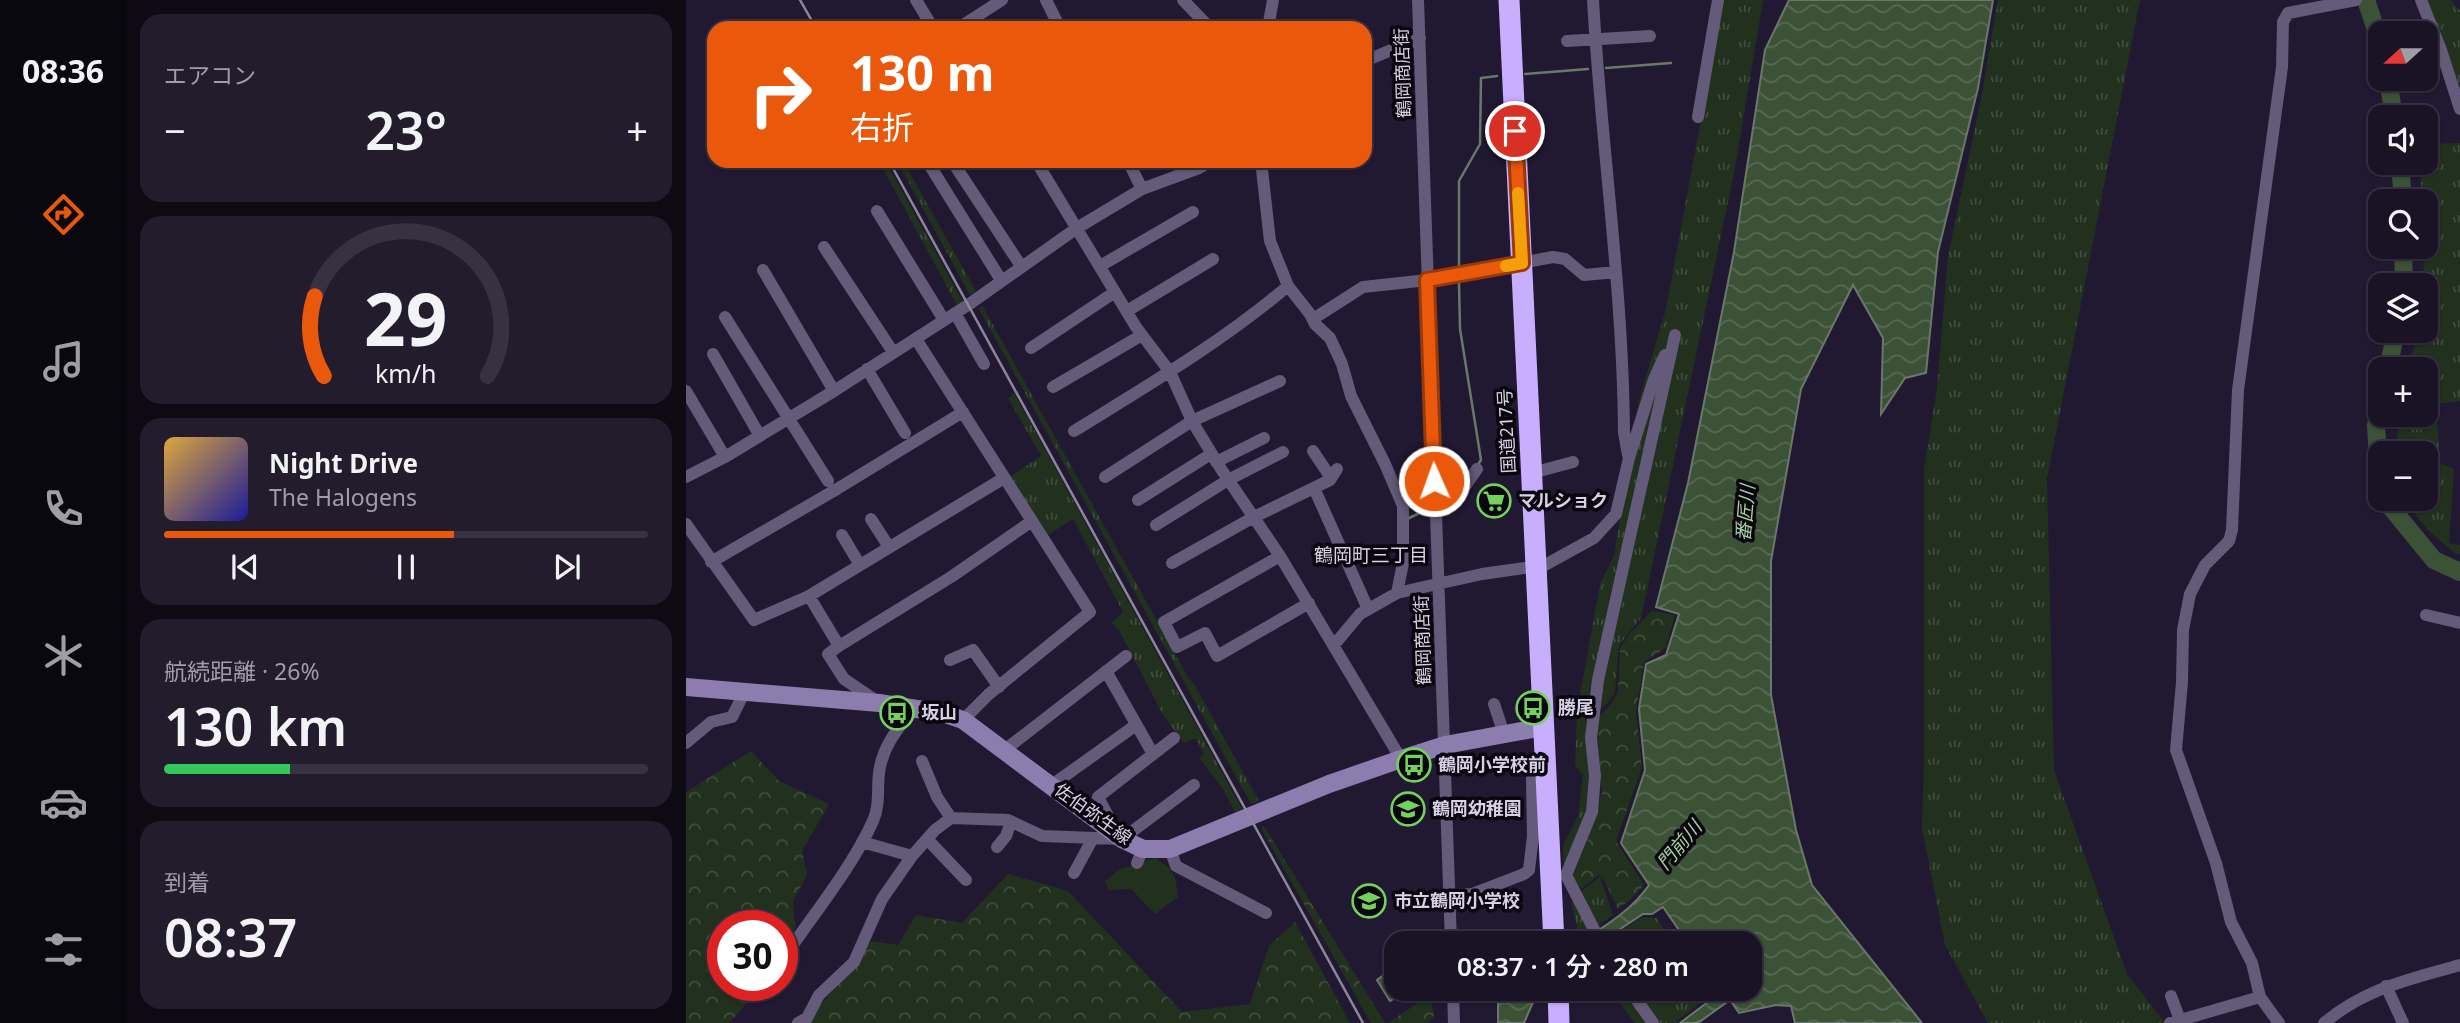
<!DOCTYPE html>
<html lang="ja">
<head>
<meta charset="utf-8">
<style>
	body { margin:0; font-family:"Noto Sans","Noto Sans JP",sans-serif; background:#221c2d; color:#f1f3f6; height:100vh; display:flex; flex-direction:column; font-size:26px; white-space:nowrap }
	* { box-sizing:border-box; margin:0 }
	p { font-size:23px; color:#9f9ea7 }
	.icon { flex:none; width:38px; height:38px; fill:none; stroke:currentColor; stroke-width:2; stroke-linecap:round; stroke-linejoin:round }
	.map { position:relative; flex:1; overflow:hidden }
	.sheet { display:flex; flex-direction:column; gap:14px; padding:14px; background:#0e0a14; width:560px }
	.sheet>* { flex:none }
	.banner { position:absolute; left:21px; top:21px; width:665px; height:147px; border-radius:21px; box-shadow:0 2px 5px #0004,0 0 0 2px #373242; background:#ea580c; color:#fff; overflow:hidden }
	.needle { width:46px; rotate:249deg }
	.controls { position:absolute; left:1682px; top:21px; display:grid; gap:14px }
	.controls a { display:grid; place-items:center; width:70px; height:70px; border-radius:14px; background:#191325; box-shadow:0 2px 5px #0004,0 0 0 2px #373242; font-size:35px }
	.speed { position:absolute; left:21px; top:910px; display:flex; gap:14px; font-size:35px; font-weight:700; text-align:center }
	.speed>* { display:grid; place-content:center; width:91px; height:91px; border-radius:50%; background:#191325; box-shadow:0 2px 5px #0004,0 0 0 2px #373242; line-height:1 }
	.speed .limit { border:10px solid #d22; background:#fff; color:#111 }
	.pin { position:absolute; display:grid; place-items:center; width:60px; height:60px; color:#fff; margin:-30px; border:4px solid #fff; border-radius:50%; box-shadow:0 2px 7px #0007 }
	.me { position:absolute; width:77px; margin:-38px; rotate:358deg; stroke-linejoin:round; filter:drop-shadow(0 0 5px #0008) }
	.turn { display:flex; align-items:center; gap:24px; height:147px; padding:0 28px; font-size:32px }
	.turn .icon { width:91px; height:91px; stroke-width:2.5 }
	.turn b { display:block; font-size:49px; line-height:60px }
	.big { font-size:52px; font-weight:600; line-height:1.1 }
	.sheet .widget { flex:1; display:flex; flex-direction:column; justify-content:center; gap:10px; min-width:0; padding:0 24px; border-radius:21px; background:#221c2d }
	.sheet .dial { align-items:center; gap:0 }
	.dial svg { height:182px; overflow:visible; fill:none; stroke:#373242; stroke-width:7; stroke-linecap:round; text-anchor:middle }
	.dial text { fill:#f1f3f6; stroke:none }
	.song { display:flex; align-items:center; gap:21px }
	.cover { width:84px; height:84px; border-radius:10px; background:linear-gradient(135deg,hsl(40 70% 55%),hsl(240 70% 35%)) }
	.played { height:7px; border-radius:4px; background:linear-gradient(90deg,#ea580c 60%,#373242 60%) }
	.keys { display:flex; justify-content:space-around; direction:ltr }
	.heat { display:flex; justify-content:space-between; align-items:center; font-size:38px; direction:ltr }
	.charge { height:10px; border-radius:5px; background:linear-gradient(90deg,#34c759 26%,#373242 0) }
	.trip { position:absolute; left:698px; top:931px; width:378px; height:70px; border-radius:21px; background:#191325; box-shadow:0 2px 5px #0004,0 0 0 2px #373242; font-weight:600; line-height:70px; text-align:center }
	main { display:flex; flex:1; min-height:0 }
	.tab-bar { display:flex; flex-direction:column; width:126px; justify-content:space-around; align-items:center; background:#0a080f; color:#9f9ea7 }
	.tab-bar .icon { width:49px; height:49px }
	.tab-bar .selected { color:#ea580c }
	.tab-bar b { font-size:32px; color:#f1f3f6 }
	.map>svg:first-child { display:block }
	.grass { fill:url(#grass-tufts) }
	.forest { fill:url(#forest-crowns) }
	.green { fill:#21311d }
	.water { fill:url(#water-waves); stroke:#6a786b; stroke-width:2 }
	.lines { fill:none; stroke-linecap:round; stroke-linejoin:round }
	.stream { stroke:#6a786b; stroke-width:2.5 }
	.river { stroke:#3c5237; stroke-width:18 }
	.street { stroke:#645a79; stroke-width:12 }
	.secondary { stroke:#8c7dae; stroke-width:18 }
	.highway { stroke:#c7affd; stroke-width:21 }
	.rail { stroke:#8c869a; stroke-width:2.5 }
	.route-casing { stroke:#983908; stroke-width:18 }
	.route { stroke:#ea580c; stroke-width:12 }
	.slow { stroke:#f59e0b; stroke-width:12 }
	.labels { text-anchor:middle; stroke-width:7; stroke-linejoin:round; paint-order:stroke }
	.street-label { font-size:18px; fill:#d7d2e3; stroke:#090610 }
	.poi-label { font-size:18px; font-weight:bold; fill:#d7d2e3; stroke:#090610; text-anchor:start }
	.water-label { font-size:19px; font-style:italic; fill:#a8d09e; stroke:#090610 }
	.neighbourhood-label { font-size:19px; fill:#d7d2e3; stroke:#090610 }
</style>
</head>
<body>
<main>
<nav class="tab-bar">
<b>08:36</b>
<svg class="icon selected" aria-label="directions" viewBox="0 0 24 24"><path d="M12 3l9 9-9 9-9-9zM9 14v-3h6M13 9l2 2-2 2"/></svg>
<svg class="icon" aria-label="music" viewBox="0 0 24 24"><path d="M9 18V5l10-2v13"/><circle cx="6" cy="18" r="3"/><circle cx="16" cy="16" r="3"/></svg>
<svg class="icon" aria-label="phone" viewBox="0 0 24 24"><path d="M5 4h4l2 5-3 2q2 4 5 5l2-3 5 2v4C11 20 4 13 5 4z"/></svg>
<svg class="icon" aria-label="climate" viewBox="0 0 24 24"><path d="M12 3v18M4 7l16 10M4 17L20 7"/></svg>
<svg class="icon" aria-label="car" viewBox="0 0 24 24"><path d="M5 17H2v-5l4-1 3-4h7l3 4 3 1v5h-3M9 17h6M6 11h13"/><circle cx="7" cy="17" r="2"/><circle cx="17" cy="17" r="2"/></svg>
<svg class="icon" aria-label="filters" viewBox="0 0 24 24"><path d="M4 7h16M4 17h16"/><circle cx="9" cy="7" r="2"/><circle cx="15" cy="17" r="2"/></svg>
</nav>
<section class="sheet">
<div class="widget"><p>エアコン</p>
<div class="heat"><a>−</a><b class="big">23°</b><a>+</a></div>
</div>
<div class="widget dial"><svg viewBox="0 0 100 80">
<path d="M14 69A42 42 0 1 1 86 69"/>
<path d="M14 69A42 42 0 0 1 10 34" stroke="#ea580c"/>
<text x="50" y="56" font-size="32" font-weight="700">29</text>
<text x="50" y="72" font-size="11">km/h</text>
</svg></div>
<div class="widget">
<div class="song"><i class="cover"></i><div><b>Night Drive</b><p>The Halogens</p></div></div>
<div class="played"></div>
<div class="keys"><svg class="icon" aria-label="previous" viewBox="0 0 24 24"><path d="M18 5L8 12l10 7zM5 5v14"/></svg><svg class="icon" aria-label="pause" viewBox="0 0 24 24"><path d="M8 5v14M16 5v14"/></svg><svg class="icon" aria-label="next" viewBox="0 0 24 24"><path d="M6 5l10 7-10 7zM19 5v14"/></svg></div>
</div>
<div class="widget"><p>航続距離 · 26%</p><b class="big">130 km</b><div class="charge"></div></div>
<div class="widget"><p>到着</p><b class="big">08:37</b></div>
</section>
<div class="map">
<svg width="1774" height="1023" viewBox="0 0 1774 1023">
	<defs>
		<pattern id="grass-tufts" width="24" height="20" patternUnits="userSpaceOnUse" patternTransform="scale(1.75)"><rect width="24" height="20" fill="#21311d"/><path d="M3 7l-1-3M5 7V3M7 7l1-3M15 17l-1-3M17 17v-4M19 17l1-3" fill="none" stroke="#404e3e"/></pattern>
		<pattern id="forest-crowns" width="20" height="18" patternUnits="userSpaceOnUse" patternTransform="scale(1.75)"><rect width="20" height="18" fill="#21311d"/><path d="M2 6a3 3 0 1 1 6 0M12 15a3 3 0 1 1 6 0" fill="none" stroke="#404e3e"/></pattern>
		<pattern id="water-waves" width="16" height="10" patternUnits="userSpaceOnUse" patternTransform="scale(1.75)"><rect width="16" height="10" fill="#3c5237"/><path d="M0 5q4-4 8 0t8 0" fill="none" stroke="#576a54"/></pattern>
	</defs>
	<rect width="100%" height="100%" fill="#211931"/>
	<path class="grass" d="M1037,0H1077L1048,173L955,618L933,645L929,692L922,703L911,711L908,765L900,818L878,867L877,846L892,816L897,775L889,765L891,712L914,584L928,556L953,400L980,309Z
		M1312,0H1454L1361,479L1368,770L1441,974L1479,1023H1302L1259,945L1236,829L1238,762V469L1251,388L1262,256L1295,99Z
		M1741,0H1765L1774,11V95Z
		M1774,143V401L1750,404L1754,463L1768,469L1763,543L1774,545V554H1770C1751,538 1730,523 1722,499H1740V453H1710L1709,448L1715,415H1740V369H1722L1733,331H1740L1737,247H1740V201H1735V163H1740V144Z
		M211,161H217L290,291L284,295Z
		M200,162L277,302L271,305L195,165Z
		M296,305L503,679L507,682L573,801L565,804L293,309Z
		M328,393L556,809L549,812L535,786L513,758L518,754L510,738L498,743L477,715L434,632L426,623L437,612L387,519L360,536L322,478L355,456L322,398Z
		M914,877L927,915L894,938L885,903L893,893Z
		M956,917L970,918L989,943H917Z
		M923,989H1023L1026,994L991,1021V1023H949Z"/>
	<path class="forest" d="M966,611L989,615L980,648L958,662L950,712L956,767L930,841L958,885L945,899L932,909L919,882L913,875L896,888L888,883L885,874L901,840L916,793L910,718L923,707L932,692L934,649L944,633Z
		M65,751L93,781L143,804L116,851L121,875L107,901L109,929L96,949V926H37V985H72L57,1008L43,1023H0V792Z
		M578,826L699,1023H685L575,828Z
		M322,874L382,891L496,1012L564,1004L583,946L609,922L664,1023H121L185,941L212,945L230,915L276,923Z
		M744,995L748,1016L742,1023H702Z"/>
	<path class="green" d="M469,858C488,869 490,876 492,897L469,914L445,889L423,890L419,882L432,870Z"/>
	<path class="water" d="M1103,0H1307L1292,88L1252,252L1240,373L1219,378L1195,414L1197,338L1167,285L1115,389L1085,561V695L1110,830L1126,885L1236,1023H1109L1105,1006L1090,1005L1053,1013L1044,1000L1012,1023H994L1035,992L1033,989H1064V943H1002L977,907L966,914H957L913,943H893C919,926 945,911 963,885L935,843L959,770L953,709L960,664L980,655L993,614L970,607L1002,483L1048,252L1079,50Z
		M710,966V989H722L704,1001L691,980Z
		M830,989H858L847,1002L838,1023H812V996Z"/>
	<g class="lines">
		<path class="stream" d="M920,68L985,63
			M839,74L902,69
			M773,266V181L794,144L795,78L811,76
			M773,283L774,329L795,460L791,466
			M721,519L740,510"/>
		<path class="river" d="M1680,0L1694,42
			M1702,79L1708,117
			M1714,163L1717,201
			M1717,247L1718,285
			M1702,369L1710,331
			M1694,405L1690,425L1694,494
			M1698,499L1748,560L1774,572"/>
		<path class="street" d="M230,0L247,28
			M360,0L374,28
			M497,0L524,28
			M732,0L765,943
			M907,0C915,144 937,288 938,433L942,455
			M1735,0L1755,50L1774,109
			M277,25L316,0
			M582,28L587,0
			M881,41L964,36
			M679,61L734,38
			M1012,117L1032,0
			M241,161L315,280
			M266,161L335,266
			M350,161L450,327L484,372L506,421L535,469L594,556L715,759
			M442,161L456,189
			M191,211L258,320
			M138,247L207,352
			M414,266L507,212
			M77,270L148,391
			M602,286L624,314L629,324L644,338L656,364L665,396L699,464L717,506V563L711,593
			M441,311L527,259
			M269,313L298,364
			M39,317L142,481
			M627,319L677,287L742,280L867,257L879,259L898,275L930,272
			M230,339L404,612L303,694L277,720
			M345,348L429,292
			M27,354L74,436
			M181,369L219,433
			M367,387L456,335
			M0,391L39,457
			M388,431C461,386 536,342 602,286L584,241L575,161
			M627,451L645,478
			M530,462L578,438
			M846,473L887,462
			M0,477L39,457L148,391L282,305L391,228L456,189L513,168L525,161
			M419,477L506,421L594,381
			M628,488L682,609
			M452,500L525,454
			M749,507L768,502L791,469
			M185,519L203,547
			M0,524L68,620L123,596L153,646L142,654L158,679L192,702
			M470,525L542,480L597,452
			M156,535L174,565
			M594,556L478,622L491,647L519,633L531,656L623,603
			M25,562L151,489L277,412
			M486,563L568,517L644,480L651,469
			M123,596L318,478
			M1740,615L1774,623
			M648,645L674,614L711,593L796,574L859,565L908,538L930,514L943,458L968,379L979,355
			M153,646L265,577L346,521
			M264,660L287,650L313,687
			M420,671L467,754
			M808,704L818,734
			M0,743L25,722L46,717L58,693
			M320,749L440,656
			M236,761L251,797L265,818
			M366,785L450,725
			M417,825L422,816L412,797L488,738
			M241,839L280,880
			M176,842L226,856L249,830L265,818L322,820L356,836L436,839L508,785
			M311,847L320,836L325,822
			M484,849L490,866L580,913
			M451,863L457,849
			M388,873L407,838
			M764,895L786,894L838,874L843,870L847,836L846,778L860,773
			M915,943L880,875L906,812L909,776L905,738L912,680L989,335
			M96,961C125,917 166,868 187,821C194,805 191,790 193,773C196,747 212,728 228,708
			M1700,986L1717,1023
			M767,989L768,1023
			M943,989L967,1023
			M75,994L81,985
			M1485,996L1494,1020
			M112,1023L121,1018L133,995L168,962L196,899L226,856
			M1484,1023L1574,997
			M1593,1023L1574,997L1566,963L1545,922L1530,863L1490,750L1496,682L1497,630L1504,594L1519,565L1543,541L1546,530L1552,390L1596,67L1597,22L1602,13L1670,0
			M1638,1023C1680,988 1722,980 1774,965"/>
		<path class="secondary" d="M0,687L193,703L256,713L277,720L436,839L457,849H484L643,784L715,759L759,745L857,727"/>
		<path class="highway" d="M823,0L868,943
			M872,989L873,1023"/>
		<path class="rail" d="M114,0L130,28
			M203,161L677,1023"/>
	</g>
	<g class="lines">
		<defs>
			<path id="route" d="M748,481L741,280L836,263L829,131"/>
		</defs>
		<use href="#route" class="route-casing"/>
		<use href="#route" class="route"/>
		<path class="slow" d="M820,266L836,263L832,193"/>
	</g>
	<defs>
		<symbol id="supermarket-ring" viewBox="-11 -11 22 22"><circle r="9.5" fill="#090610" stroke="#74d25c" stroke-width="1.5"/><path d="M-6-5.5h2.5l.6 2H6L4.5 2H-2.5L-4.4-4H-6ZM-1.5 3.2a1.3 1.3 0 1 0 .1 0ZM3 3.2a1.3 1.3 0 1 0 .1 0Z" fill="#74d25c"/></symbol>
		<symbol id="bus-ring" viewBox="-11 -11 22 22"><circle r="9.5" fill="#090610" stroke="#74d25c" stroke-width="1.5"/><path d="M-5-6H5V4H4V6H2V4H-2V6H-4V4H-5ZM-3.5-4V0h7V-4ZM-3.5 1.2v1.5H-2V1.2ZM2 1.2v1.5H3.5V1.2Z" fill="#74d25c"/></symbol>
		<symbol id="school-ring" viewBox="-11 -11 22 22"><circle r="9.5" fill="#090610" stroke="#74d25c" stroke-width="1.5"/><path d="M0-5L7-2L0 1L-7-2ZM-4 1L0 2.5L4 1V4Q0 6-4 4Z" fill="#74d25c"/></symbol>
	</defs>
	<g fill-rule="evenodd">
		<use href="#supermarket-ring" x="789" y="482" width="38" height="38"/>
		<use href="#bus-ring" x="828" y="689" width="38" height="38"/>
		<use href="#bus-ring" x="192" y="694" width="38" height="38"/>
		<use href="#bus-ring" x="709" y="746" width="38" height="38"/>
		<use href="#school-ring" x="703" y="790" width="38" height="38"/>
		<use href="#school-ring" x="664" y="882" width="38" height="38"/>
	</g>
	<g class="labels">
		<g class="street-label">
			<text transform="translate(717 73) rotate(-92)" y="6">鶴岡商店街</text>
			<text transform="translate(821 431) rotate(-93)" y="6">国道217号</text>
			<text transform="translate(737 640) rotate(-92)" y="6">鶴岡商店街</text>
			<text transform="translate(407 814) rotate(36)" y="6">佐伯弥生線</text>
		</g>
		<g class="poi-label">
			<text x="832" y="507">マルショク</text>
			<text x="872" y="714">勝尾</text>
			<text x="235" y="719">坂山</text>
			<text x="752" y="771">鶴岡小学校前</text>
			<text x="746" y="815">鶴岡幼稚園</text>
			<text x="708" y="907">市立鶴岡小学校</text>
		</g>
		<g class="water-label">
			<text transform="translate(1059 513) rotate(-85)" y="7">番匠川</text>
			<text transform="translate(993 845) rotate(-50)" y="7">門前川</text>
		</g>
		<g class="neighbourhood-label">
			<text x="685" y="562">鶴岡町三丁目</text>
		</g>
	</g>
</svg>
<div class="controls">
<a><svg class="needle" viewBox="-14 -14 28 28"><path d="M0-13l5 13h-10z" fill="#e53935"/><path d="M0 13l5-13h-10z" fill="#9f9ea7"/></svg></a>
<a><svg class="icon" aria-label="sound" viewBox="0 0 24 24"><path d="M4 9h4l5-4v14l-5-4H4zM17 9q2 3 0 6"/></svg></a>
<a><svg class="icon" aria-label="search" viewBox="0 0 24 24"><circle cx="10" cy="10" r="6"/><path d="M15 15l6 6"/></svg></a>
<a><svg class="icon" aria-label="layers" viewBox="0 0 24 24"><path d="M12 4l9 5-9 5-9-5zM3 14l9 5 9-5"/></svg></a>
<a>+</a>
<a>−</a>
</div>
<div class="speed"><div class="limit">30</div></div>
<div class="pin" style="left:829px;top:131px;background:#d93025"><svg class="icon" aria-label="arrive" viewBox="0 0 24 24"><path d="M6 21V4h12l-3 4 3 4H6"/></svg></div>
<svg class="me" style="left:748px;top:481px" viewBox="-20 -20 40 40"><circle r="17" fill="#ea580c" stroke="#fff" stroke-width="3"/><path d="M0-11L8 9 0 5-8 9z" fill="#fff"/></svg>
<div class="trip">08:37 · 1 分 · 280 m</div>
<div class="banner">
<div class="turn"><svg class="icon" aria-label="right" viewBox="0 0 24 24"><path d="M7 20v-9h11M14 6l5 5-5 5"/></svg><div><b>130 m</b>右折</div></div>
</div>
</div>
</main>
</body>
</html>
